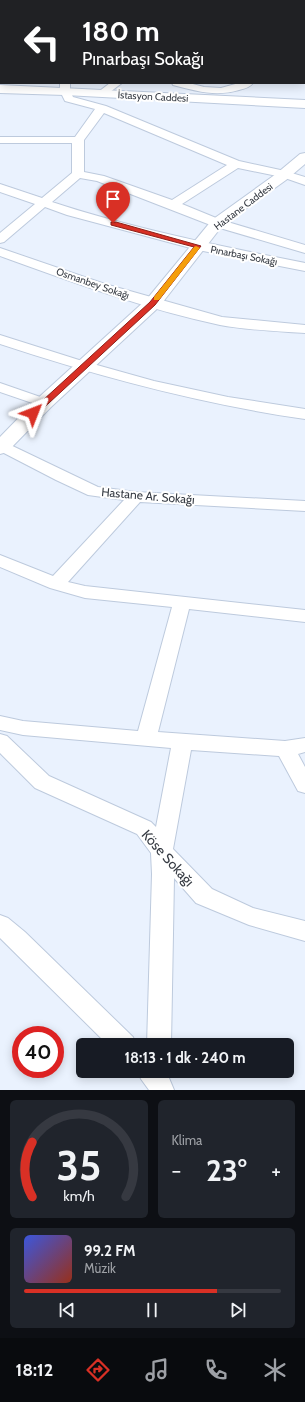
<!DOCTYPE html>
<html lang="tr">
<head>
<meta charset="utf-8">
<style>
	body { margin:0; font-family:Cabin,sans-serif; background:#20242c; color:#f1f3f6; height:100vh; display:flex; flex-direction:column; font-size:15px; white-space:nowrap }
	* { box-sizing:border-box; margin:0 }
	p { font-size:13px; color:#9ea1a6 }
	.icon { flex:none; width:22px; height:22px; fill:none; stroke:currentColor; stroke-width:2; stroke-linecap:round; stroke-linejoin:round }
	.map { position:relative; height:1090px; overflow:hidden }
	.drawer { display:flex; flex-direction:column; gap:10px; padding:10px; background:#0d0f14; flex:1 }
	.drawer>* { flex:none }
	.guide { position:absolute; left:0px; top:0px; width:305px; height:84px; box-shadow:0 2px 10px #0003; background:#202124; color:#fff; overflow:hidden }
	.speed { position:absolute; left:12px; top:1026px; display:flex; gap:8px; font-size:20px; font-weight:700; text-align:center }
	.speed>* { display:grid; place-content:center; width:52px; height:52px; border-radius:50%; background:#171b24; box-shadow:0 2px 10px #0003; line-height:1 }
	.speed .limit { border:6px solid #d22; background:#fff; color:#111 }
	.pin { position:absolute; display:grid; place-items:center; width:34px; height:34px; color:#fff; margin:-41px -17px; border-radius:50% 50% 50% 0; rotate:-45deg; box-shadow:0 0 4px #0007 }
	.pin .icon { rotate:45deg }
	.me { position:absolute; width:44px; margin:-22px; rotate:45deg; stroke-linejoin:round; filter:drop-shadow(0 0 3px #0008) }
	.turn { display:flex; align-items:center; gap:14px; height:84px; padding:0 16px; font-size:18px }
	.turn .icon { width:52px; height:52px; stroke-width:2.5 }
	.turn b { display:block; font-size:28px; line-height:34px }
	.big { font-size:30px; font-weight:700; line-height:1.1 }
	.drawer .card { flex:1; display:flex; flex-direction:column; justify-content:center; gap:6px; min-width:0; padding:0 14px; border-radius:6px; background:#20242c }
	.drawer .dial { align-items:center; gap:0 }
	.dial svg { height:104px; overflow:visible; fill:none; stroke:#363941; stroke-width:7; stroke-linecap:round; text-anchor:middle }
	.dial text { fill:#f1f3f6; stroke:none }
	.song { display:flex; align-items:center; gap:12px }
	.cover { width:48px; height:48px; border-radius:6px; background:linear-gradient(135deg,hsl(230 70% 55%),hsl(10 70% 35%)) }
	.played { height:4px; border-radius:2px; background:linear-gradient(90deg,#d93025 75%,#363941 75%) }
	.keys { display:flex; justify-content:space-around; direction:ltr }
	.heat { display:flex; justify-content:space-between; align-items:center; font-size:22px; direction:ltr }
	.drawer .tiles { flex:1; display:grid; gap:10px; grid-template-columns:1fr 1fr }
	.card:last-child { grid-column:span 2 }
	.trip { position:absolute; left:76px; top:1038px; width:218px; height:40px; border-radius:6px; background:#171b24; box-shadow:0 2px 10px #0003; font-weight:700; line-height:40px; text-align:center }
	.tab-bar { display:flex; height:64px; justify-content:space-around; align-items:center; background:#090b0e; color:#9ea1a6 }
	.tab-bar .icon { width:28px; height:28px }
	.tab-bar .current { color:#d93025 }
	.tab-bar b { font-size:18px; color:#f1f3f6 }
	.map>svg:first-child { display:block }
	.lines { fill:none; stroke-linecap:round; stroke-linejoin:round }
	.minor-casing { stroke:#bdcadd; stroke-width:2 }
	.tertiary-casing { stroke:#bdcadd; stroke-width:2 }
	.primary-casing { stroke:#bdcadd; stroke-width:2 }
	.minor { fill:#fff; fill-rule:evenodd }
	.tertiary { fill:#fff; fill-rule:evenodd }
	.primary { fill:#fff; fill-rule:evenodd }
	.route { fill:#d93025; stroke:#8d1f18 }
	.slow { fill:#f59e0b }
	.labels { text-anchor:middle; stroke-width:4; stroke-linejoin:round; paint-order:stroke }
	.far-street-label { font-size:10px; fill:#353a42; stroke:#fff }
	.street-label { font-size:12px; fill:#353a42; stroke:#fff }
	.near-street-label { font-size:14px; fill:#353a42; stroke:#fff }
</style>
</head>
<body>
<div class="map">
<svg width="305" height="1090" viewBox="0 0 305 1090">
	<rect width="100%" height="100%" fill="#eaf2fe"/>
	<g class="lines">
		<defs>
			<path id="minor" d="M0,0H9L10,1H1V3Z
				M142,0H152V1H142Z
				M237,0H247L248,1H238Z
				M256,0H273L274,1H257Z
				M281,0H298L280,1Z
				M0,36H1V42H0Z
				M304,42H305V49H304Z
				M304,60H305V66H304Z
				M60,83H70V91L73,97L106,106L239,161L285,171L305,177V185L282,177L238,168L182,204L221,220L305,245V253L213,226L97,181L80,178L52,202C134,229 220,246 305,263V271L198,250L67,215L45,207L4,242L0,243V233L35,204L0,192V184L42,198L72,173V143H0V137H75L95,109L65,101L60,91ZM104,113L227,165L172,200L104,176L84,172V140Z
				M110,83H122L106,95H98L97,93Z
				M172,83H189L204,87L221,88L239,83H253C250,87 244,89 239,90C216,97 196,91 173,85Z
				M0,248L105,284L222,317L305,325V333C278,331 246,330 220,325C145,309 72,282 0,256Z
				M0,335L79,360L154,381L228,397L305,409V419C201,404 100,377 0,344Z
				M0,383L49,400L51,403L49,406L44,407L0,392Z
				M0,440L98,487L136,492L305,501V511L140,502L68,582L85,586L305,610V622L189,609L158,732L285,741L305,738V752L298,754L305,767V793L298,791L279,756L191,750L173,849L212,889L253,908L305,921V941L249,925L196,903L174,878L171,1045H147L152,874L151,853L137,834L35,788L0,753V734L7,736L49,776L151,822L156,827L171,748L23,735L0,730V716L23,721L138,731L172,607L85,598L50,588L0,567V555L53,576L124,500L88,495L56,480L0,451Z
				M0,915L8,918L25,932L133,1037L136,1045H108L0,938Z
				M138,1071H166L174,1090H149L141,1079Z"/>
			<path id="tertiary" d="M305,153V164L286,180L222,226L159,307L51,407L7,452L0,454V437L37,399L147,299L212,220L276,174L300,154Z"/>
			<path id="primary" d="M0,85L305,100V108L65,95L0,93Z"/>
		</defs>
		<use href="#minor" class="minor-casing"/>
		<use href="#tertiary" class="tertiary-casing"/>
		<use href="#primary" class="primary-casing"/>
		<use href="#minor" class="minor"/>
		<use href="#tertiary" class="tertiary"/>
		<use href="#primary" class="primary"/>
	</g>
	<path class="route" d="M111,222H116L201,246L155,305L36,415H30V412L150,302L194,247L111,225Z"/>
	<path class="slow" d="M196,246L200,248L199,249L159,300H154V297L194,247Z"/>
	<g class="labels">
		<g class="far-street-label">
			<text transform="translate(153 96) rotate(3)" y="4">İstasyon Caddesi</text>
			<text transform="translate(243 206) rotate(-37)" y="4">Hastane Caddesi</text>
			<text transform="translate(244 255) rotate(11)" y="4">Pınarbaşı Sokağı</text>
			<text transform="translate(93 283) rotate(19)" y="4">Osmanbey Sokağı</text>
		</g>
		<g class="street-label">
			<text transform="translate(148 496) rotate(5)" y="4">Hastane Ar. Sokağı</text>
		</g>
		<g class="near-street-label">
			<text transform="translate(168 858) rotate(48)" y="5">Köse Sokağı</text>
		</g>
	</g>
</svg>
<div class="speed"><div class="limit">40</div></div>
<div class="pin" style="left:113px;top:223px;background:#d93025"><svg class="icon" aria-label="arrive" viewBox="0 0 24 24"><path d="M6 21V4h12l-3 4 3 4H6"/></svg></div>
<svg class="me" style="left:33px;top:413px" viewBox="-20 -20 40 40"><path d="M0-17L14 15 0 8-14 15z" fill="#d93025" stroke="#fff" stroke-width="4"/></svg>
<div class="trip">18:13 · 1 dk · 240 m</div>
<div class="guide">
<div class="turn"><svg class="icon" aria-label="left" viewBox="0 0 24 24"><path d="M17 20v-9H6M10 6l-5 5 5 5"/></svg><div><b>180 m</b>Pınarbaşı Sokağı</div></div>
</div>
</div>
<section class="drawer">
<div class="tiles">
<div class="card dial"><svg viewBox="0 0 100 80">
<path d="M14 69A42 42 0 1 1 86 69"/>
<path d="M14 69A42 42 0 0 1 14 27" stroke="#d93025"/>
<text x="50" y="56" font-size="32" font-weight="700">35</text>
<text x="50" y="72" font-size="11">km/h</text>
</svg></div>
<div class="card"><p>Klima</p>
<div class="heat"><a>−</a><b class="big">23°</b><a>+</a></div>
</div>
<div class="card">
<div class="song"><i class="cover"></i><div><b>99.2 FM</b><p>Müzik</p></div></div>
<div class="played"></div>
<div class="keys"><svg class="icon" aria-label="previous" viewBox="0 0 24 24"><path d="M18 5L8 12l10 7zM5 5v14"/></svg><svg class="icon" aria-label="pause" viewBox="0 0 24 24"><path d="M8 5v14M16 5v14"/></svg><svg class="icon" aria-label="next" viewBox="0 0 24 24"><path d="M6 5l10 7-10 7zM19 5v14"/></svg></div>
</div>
</div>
</section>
<nav class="tab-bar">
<b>18:12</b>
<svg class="icon current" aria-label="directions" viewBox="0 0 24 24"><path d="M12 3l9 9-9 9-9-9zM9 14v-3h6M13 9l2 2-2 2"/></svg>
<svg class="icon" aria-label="music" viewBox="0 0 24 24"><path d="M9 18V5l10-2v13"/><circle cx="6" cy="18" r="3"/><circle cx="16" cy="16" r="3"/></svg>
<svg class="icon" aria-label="phone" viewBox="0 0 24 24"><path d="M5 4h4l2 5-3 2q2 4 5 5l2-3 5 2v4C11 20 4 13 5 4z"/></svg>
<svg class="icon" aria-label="climate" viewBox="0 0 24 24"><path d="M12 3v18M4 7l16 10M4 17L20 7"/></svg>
</nav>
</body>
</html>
